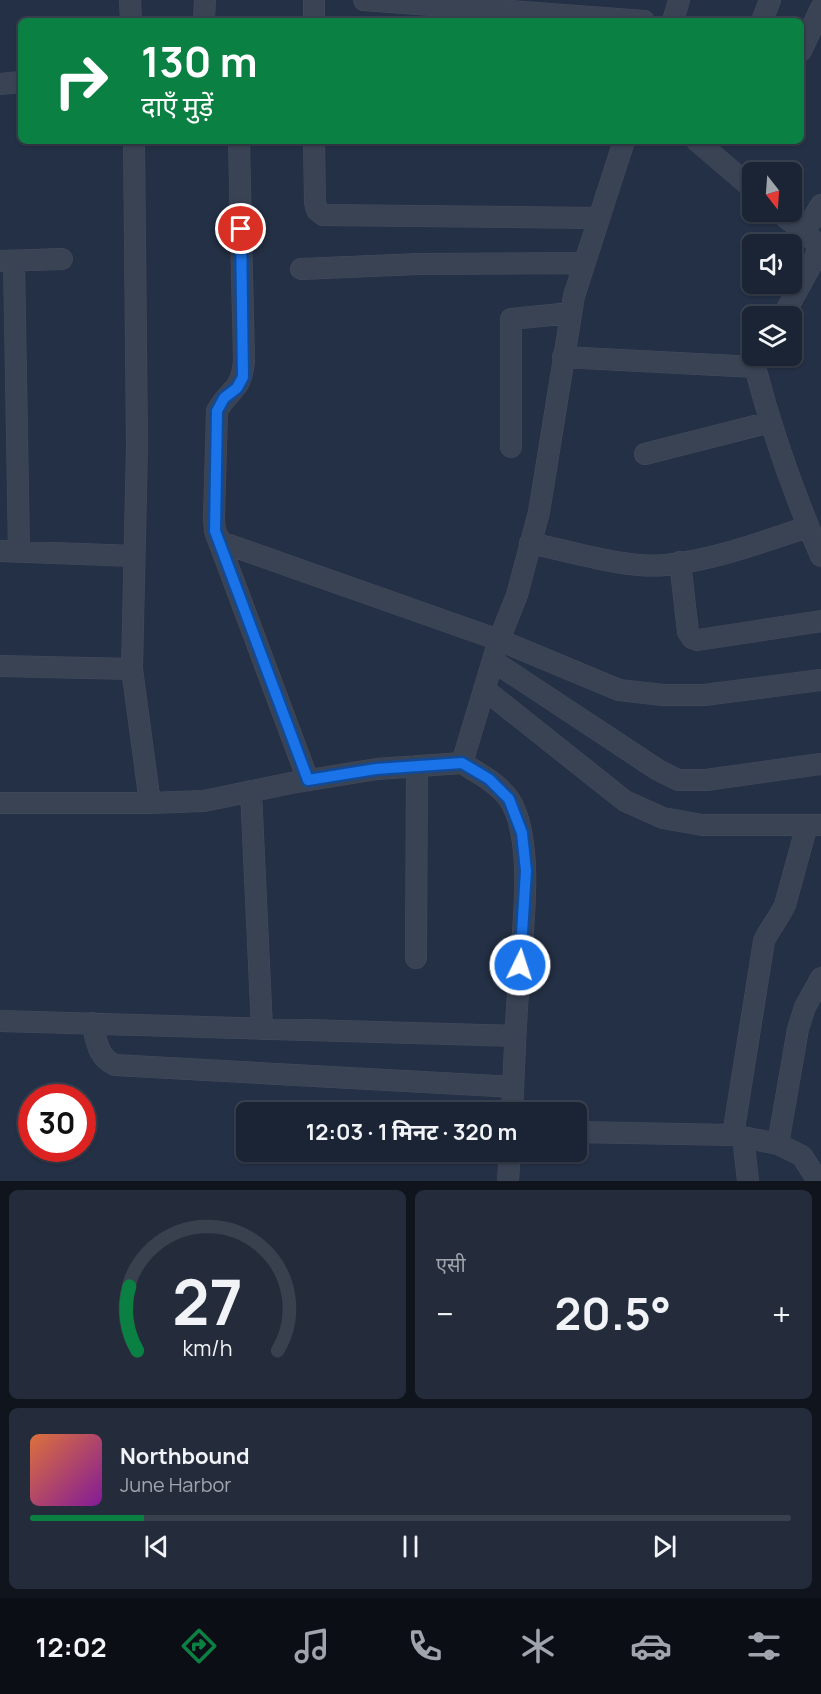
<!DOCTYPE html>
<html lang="hi">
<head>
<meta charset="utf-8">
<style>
	body { margin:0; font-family:Manrope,"Noto Sans Devanagari",sans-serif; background:#242c3c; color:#f1f3f6; height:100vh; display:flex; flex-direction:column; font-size:22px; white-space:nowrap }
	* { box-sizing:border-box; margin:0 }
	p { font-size:20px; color:#a0a4ac }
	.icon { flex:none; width:33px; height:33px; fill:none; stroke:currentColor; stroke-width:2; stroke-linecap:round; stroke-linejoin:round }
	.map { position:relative; height:1181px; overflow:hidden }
	.details { display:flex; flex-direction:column; gap:9px; padding:9px; background:#0f141d; flex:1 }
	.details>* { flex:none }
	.guide { position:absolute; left:18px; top:18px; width:786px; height:126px; border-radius:9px; box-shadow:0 2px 4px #0004,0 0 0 2px #39414f; background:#0b8043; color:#fff; overflow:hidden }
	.needle { width:39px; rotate:163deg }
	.controls { position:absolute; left:742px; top:162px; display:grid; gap:12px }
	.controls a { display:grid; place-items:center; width:60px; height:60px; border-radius:9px; background:#1b2434; box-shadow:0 2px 4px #0004,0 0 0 2px #39414f; font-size:30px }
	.speed { position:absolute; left:18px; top:1084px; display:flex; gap:12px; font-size:30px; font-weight:700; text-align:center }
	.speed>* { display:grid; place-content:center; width:78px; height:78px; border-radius:50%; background:#1b2434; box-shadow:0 2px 4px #0004,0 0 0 2px #39414f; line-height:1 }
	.speed .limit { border:9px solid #d22; background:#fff; color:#111 }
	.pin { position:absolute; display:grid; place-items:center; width:51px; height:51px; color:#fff; margin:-26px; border:3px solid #fff; border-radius:50%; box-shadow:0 2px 6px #0007 }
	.me { position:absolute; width:66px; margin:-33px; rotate:4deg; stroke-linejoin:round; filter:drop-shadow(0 0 4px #0008) }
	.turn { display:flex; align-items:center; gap:21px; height:126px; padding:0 24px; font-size:27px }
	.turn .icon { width:78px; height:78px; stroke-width:2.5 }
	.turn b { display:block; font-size:42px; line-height:51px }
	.big { font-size:45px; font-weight:700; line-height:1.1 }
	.details .widget { flex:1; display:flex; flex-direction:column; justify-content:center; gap:9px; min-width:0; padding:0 21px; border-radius:9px; background:#242c3c }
	.details .dial { align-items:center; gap:0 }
	.dial svg { height:156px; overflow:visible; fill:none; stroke:#39414f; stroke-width:7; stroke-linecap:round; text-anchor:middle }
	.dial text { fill:#f1f3f6; stroke:none }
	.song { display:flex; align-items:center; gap:18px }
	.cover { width:72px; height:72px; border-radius:9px; background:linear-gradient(135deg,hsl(20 70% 55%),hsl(290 70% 35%)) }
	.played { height:6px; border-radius:3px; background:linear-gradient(90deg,#0b8043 15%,#39414f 15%) }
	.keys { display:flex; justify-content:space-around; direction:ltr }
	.heat { display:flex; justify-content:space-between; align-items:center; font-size:33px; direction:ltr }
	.details .tiles { flex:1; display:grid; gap:9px; grid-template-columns:1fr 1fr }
	.widget:last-child { grid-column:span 2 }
	.trip { position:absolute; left:236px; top:1102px; width:351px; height:60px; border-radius:9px; background:#1b2434; box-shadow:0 2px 4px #0004,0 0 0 2px #39414f; font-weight:700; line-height:60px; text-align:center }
	.dock { display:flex; height:96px; justify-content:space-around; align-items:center; background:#0b0e15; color:#a0a4ac }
	.dock .icon { width:42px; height:42px }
	.dock .active { color:#0b8043 }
	.dock b { font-size:27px; color:#f1f3f6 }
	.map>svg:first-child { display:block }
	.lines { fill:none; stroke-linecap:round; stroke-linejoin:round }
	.minor-casing { stroke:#434c5d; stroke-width:22 }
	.minor { stroke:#394354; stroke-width:21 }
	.route-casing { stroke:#114b97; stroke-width:15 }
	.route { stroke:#1a73e8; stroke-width:10 }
</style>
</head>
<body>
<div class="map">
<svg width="821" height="1181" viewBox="0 0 821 1181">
	<rect width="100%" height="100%" fill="#243045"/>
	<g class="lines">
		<defs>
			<path id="minor" d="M130,0L131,21
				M364,0L644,21
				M204,21L205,0
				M314,21V0
				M673,21L679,0
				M762,21L770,0
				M801,51L821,8
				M0,84L21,82
				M134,141L137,446L132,669L150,803
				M239,141L244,361C241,393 230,387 217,411L214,518L215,531L221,542L499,640L619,690L663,695H704L821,680
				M314,141L315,202L317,210L323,215L598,218
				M697,141L753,189
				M779,212C786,218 818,240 818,248C818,249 815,257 815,258L783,316
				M804,233L821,205
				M1,261L62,259
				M14,261L19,551
				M301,269L419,264L584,263
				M563,357L755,367C772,431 794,495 821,556
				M511,447V319L571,313
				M645,454L770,422
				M216,534L308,780
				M530,543C569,551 626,569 666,565C715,560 761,542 808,527
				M0,551L134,556
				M680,562L688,632L692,638L698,640L821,621
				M493,661L658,770L678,780H706L821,764
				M0,666L132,669
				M484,689L625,801L663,818L702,825H821
				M251,791L262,1029
				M0,803H150L204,801L291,783L377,769L462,763
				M416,958L417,766
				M0,1021L515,1036
				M92,1023C97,1041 97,1057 115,1065L513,1087
				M512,1113C514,1073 515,1033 518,994C521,943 537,841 509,799C498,783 478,773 462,763L499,640L517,595L539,512L574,296L624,141
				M576,1132L733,1135L778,1144L802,1156L818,1181
				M733,1135L764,941C770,928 779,918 785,905L807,825
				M743,1137L748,1181
				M778,1144L798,1029L805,1007L821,978
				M508,1181L510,1152"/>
		</defs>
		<use href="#minor" class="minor-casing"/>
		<use href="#minor" class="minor"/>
	</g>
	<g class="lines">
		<defs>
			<path id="route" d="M241,229L243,377L237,388L224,398L217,411L215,531L308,780L376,769L462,763L489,779L509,799L522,833L526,871L520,965"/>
		</defs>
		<use href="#route" class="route-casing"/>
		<use href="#route" class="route"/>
	</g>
</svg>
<div class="controls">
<a><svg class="needle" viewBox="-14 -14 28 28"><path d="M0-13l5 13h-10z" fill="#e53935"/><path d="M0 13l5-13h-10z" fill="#a0a4ac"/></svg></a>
<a><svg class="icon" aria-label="sound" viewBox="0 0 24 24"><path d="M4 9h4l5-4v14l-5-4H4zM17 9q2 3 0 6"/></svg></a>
<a><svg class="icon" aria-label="layers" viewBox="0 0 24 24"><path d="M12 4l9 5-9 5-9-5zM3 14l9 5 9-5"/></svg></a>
</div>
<div class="speed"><div class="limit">30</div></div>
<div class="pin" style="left:241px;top:229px;background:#d93025"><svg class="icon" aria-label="arrive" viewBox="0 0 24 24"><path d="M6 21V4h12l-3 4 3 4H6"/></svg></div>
<svg class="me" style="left:520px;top:965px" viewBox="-20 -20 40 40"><circle r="17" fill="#1a73e8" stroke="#fff" stroke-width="3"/><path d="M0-11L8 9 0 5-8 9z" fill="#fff"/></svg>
<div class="trip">12:03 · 1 मिनट · 320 m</div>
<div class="guide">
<div class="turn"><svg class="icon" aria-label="right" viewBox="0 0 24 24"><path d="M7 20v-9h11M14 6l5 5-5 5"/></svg><div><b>130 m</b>दाएँ मुड़ें</div></div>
</div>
</div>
<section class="details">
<div class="tiles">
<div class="widget dial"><svg viewBox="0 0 100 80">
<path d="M14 69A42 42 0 1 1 86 69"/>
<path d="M14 69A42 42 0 0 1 10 36" stroke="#0b8043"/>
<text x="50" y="56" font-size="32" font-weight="700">27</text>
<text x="50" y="72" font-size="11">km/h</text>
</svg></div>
<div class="widget"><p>एसी</p>
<div class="heat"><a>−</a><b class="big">20.5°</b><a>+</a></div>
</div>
<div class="widget">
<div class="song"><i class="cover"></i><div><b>Northbound</b><p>June Harbor</p></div></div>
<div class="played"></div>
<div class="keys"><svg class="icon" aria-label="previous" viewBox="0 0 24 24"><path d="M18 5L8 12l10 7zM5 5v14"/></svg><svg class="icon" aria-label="pause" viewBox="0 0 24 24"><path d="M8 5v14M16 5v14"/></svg><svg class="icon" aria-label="next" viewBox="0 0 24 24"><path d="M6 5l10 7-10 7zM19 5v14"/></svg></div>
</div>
</div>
</section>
<nav class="dock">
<b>12:02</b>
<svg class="icon active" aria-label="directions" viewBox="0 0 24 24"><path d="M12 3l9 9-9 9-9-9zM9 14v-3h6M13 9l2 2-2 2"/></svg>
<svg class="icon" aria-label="music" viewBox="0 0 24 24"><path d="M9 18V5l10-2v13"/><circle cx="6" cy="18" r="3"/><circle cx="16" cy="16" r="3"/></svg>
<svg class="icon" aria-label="phone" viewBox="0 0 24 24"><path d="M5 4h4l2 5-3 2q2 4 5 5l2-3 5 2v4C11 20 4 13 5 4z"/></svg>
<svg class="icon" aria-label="climate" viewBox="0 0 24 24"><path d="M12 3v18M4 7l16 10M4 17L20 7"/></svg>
<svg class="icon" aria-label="car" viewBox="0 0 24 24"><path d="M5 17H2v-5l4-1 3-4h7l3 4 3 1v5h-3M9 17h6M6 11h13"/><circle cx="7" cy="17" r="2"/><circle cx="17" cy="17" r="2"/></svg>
<svg class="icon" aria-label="filters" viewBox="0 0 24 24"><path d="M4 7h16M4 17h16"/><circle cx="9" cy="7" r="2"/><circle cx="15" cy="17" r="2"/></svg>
</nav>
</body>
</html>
